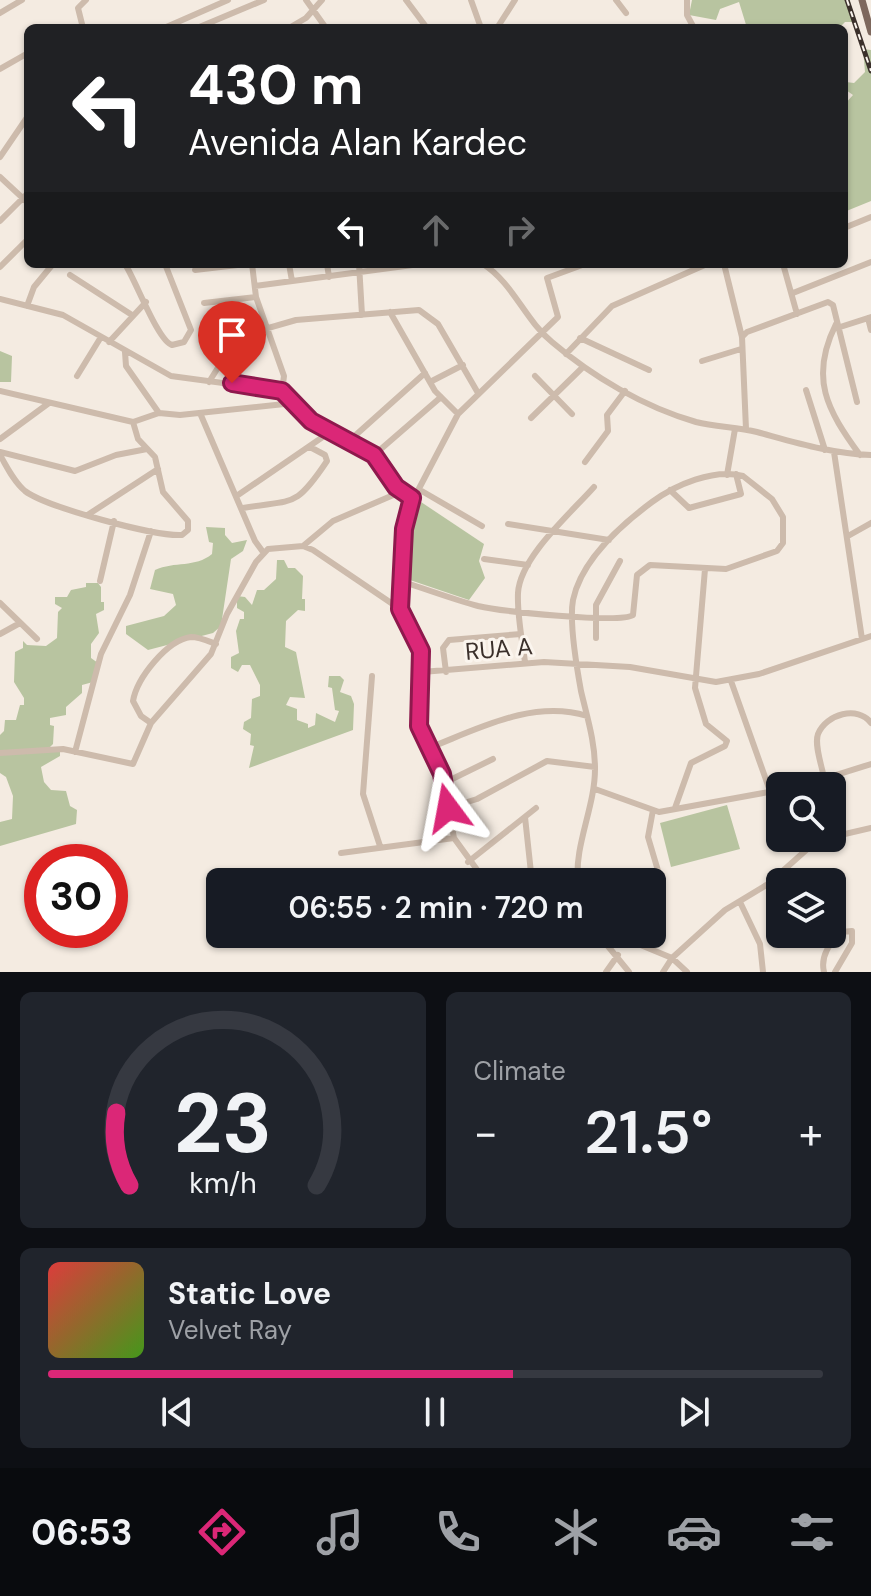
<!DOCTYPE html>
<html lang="en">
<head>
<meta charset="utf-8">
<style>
	body { margin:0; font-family:"DM Sans",sans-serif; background:#20242c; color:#f1f3f6; height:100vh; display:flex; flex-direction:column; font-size:30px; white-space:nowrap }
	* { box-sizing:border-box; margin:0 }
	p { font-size:26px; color:#9ea1a6 }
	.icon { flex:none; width:44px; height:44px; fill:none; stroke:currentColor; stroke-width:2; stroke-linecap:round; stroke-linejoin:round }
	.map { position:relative; height:972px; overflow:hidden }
	.details { display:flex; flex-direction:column; gap:20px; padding:20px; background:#0d0f14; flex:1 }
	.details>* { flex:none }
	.banner { position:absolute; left:24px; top:24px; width:824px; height:244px; border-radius:12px; box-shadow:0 2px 6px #0004; background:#202124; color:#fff; overflow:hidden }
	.fabs { position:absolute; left:766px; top:772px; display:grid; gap:16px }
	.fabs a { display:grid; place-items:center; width:80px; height:80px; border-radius:12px; background:#171b24; box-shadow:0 2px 6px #0004; font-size:40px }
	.speed { position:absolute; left:24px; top:844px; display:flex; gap:16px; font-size:40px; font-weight:700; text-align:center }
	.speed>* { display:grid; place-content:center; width:104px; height:104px; border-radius:50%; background:#171b24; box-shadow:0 2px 6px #0004; line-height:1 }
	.speed .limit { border:12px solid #d22; background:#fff; color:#111 }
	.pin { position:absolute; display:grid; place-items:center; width:68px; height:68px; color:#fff; margin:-82px -34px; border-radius:50% 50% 50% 0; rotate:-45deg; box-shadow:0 0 8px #0007 }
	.pin .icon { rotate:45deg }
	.me { position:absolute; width:88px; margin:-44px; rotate:347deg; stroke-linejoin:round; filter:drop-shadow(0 0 6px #0008) }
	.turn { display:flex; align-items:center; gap:28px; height:168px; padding:0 32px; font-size:36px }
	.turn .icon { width:104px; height:104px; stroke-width:2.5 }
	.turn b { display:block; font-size:56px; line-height:68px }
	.lanes { display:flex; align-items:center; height:76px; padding:0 32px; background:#0003; justify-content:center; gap:40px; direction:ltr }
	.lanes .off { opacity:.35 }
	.big { font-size:60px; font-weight:600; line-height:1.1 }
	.details .widget { flex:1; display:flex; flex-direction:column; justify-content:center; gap:12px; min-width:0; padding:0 28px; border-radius:12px; background:#20242c }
	.details .dial { align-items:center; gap:0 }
	.dial svg { height:208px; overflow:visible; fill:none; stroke:#363941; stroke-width:7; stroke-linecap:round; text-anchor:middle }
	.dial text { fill:#f1f3f6; stroke:none }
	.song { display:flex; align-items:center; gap:24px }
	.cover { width:96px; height:96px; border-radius:12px; background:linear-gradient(135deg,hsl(0 70% 55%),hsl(100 70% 35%)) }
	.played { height:8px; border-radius:4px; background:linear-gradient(90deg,#db2777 60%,#363941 60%) }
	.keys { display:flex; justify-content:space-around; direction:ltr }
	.heat { display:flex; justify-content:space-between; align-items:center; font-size:44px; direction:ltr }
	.details .tiles { flex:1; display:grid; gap:20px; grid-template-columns:1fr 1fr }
	.widget:last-child { grid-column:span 2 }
	.trip { position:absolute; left:206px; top:868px; width:460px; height:80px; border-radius:12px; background:#171b24; box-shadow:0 2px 6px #0004; font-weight:600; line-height:80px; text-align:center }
	.tab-bar { display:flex; height:128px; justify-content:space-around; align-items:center; background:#090b0e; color:#9ea1a6 }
	.tab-bar .icon { width:56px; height:56px }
	.tab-bar .active { color:#db2777 }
	.tab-bar b { font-size:36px; color:#f1f3f6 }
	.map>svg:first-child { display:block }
	.green { fill:#b8c4a0 }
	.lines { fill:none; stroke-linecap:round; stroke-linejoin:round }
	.minor { stroke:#cdbbac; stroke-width:6 }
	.major { stroke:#7d675c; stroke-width:7 }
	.rail-casing { stroke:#3b302b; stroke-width:5 }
	.rail { stroke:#fbf5ee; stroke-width:2; stroke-dasharray:6; stroke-linecap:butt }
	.route-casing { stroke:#8e194d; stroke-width:20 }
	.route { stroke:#db2777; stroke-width:14 }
	.labels { text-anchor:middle; stroke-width:6; stroke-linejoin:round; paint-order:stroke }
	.street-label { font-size:24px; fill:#3b302b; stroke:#fbf5ee }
</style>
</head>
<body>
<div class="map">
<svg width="871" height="972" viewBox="0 0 871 972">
	<rect width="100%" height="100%" fill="#f4ebe1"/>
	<path class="green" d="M692,0H850L852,22H845L839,28H747L739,2L720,9L716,20L689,15Z
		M863,49L871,50V201L844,212V155L847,147L844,105L853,95L846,90V82L854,83L865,72Z
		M0,351L12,356L11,382H0Z
		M421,502L484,544L479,561L485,578L469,600L407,579L412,527Z
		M206,527L225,528V535L232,543L247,540L243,551L231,559L221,626L213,633L148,650L126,634V626L164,616L176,605L173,594L150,589L155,570C175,561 195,568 212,554L213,543L209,542Z
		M277,560H284L288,568H295L303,576L302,599H305V611L298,610L286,621L285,647L296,652L305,698L290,697L286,705L297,709V720L308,724V728L315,725L316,713L335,722L339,711L335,710L332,688L328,687L329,676H340L344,680L340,692L351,696L354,704L353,730L249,768L254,746L250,745L251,734L243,729L244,722L251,718L252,699L260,696V685L250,665H242L238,672L231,668V657L239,653L236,631L240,619H244V612L237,608V596L245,597L252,605L257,590H264L276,579Z
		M86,583H98L101,587V602H104V610L96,614L99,633L91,644V658L98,663L93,682L82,685V693L66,707V715L50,718V725L54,726L53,744L49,748L60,752V756L41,767L44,782L51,790L66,791L70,806L77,810L76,824L0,846V822L12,819L13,796L6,777L0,773V735L4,731L5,720H16L20,705H24V698L14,682L15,652L23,648V641L27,645L46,646L57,638L58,612L62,608L55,604V597H67L71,590L86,587Z
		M727,805L740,849L671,867L660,823Z"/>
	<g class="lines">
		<path class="minor" d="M306,0L326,28
			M406,0L427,28
			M471,0L481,28
			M616,0L626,13
			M687,0V15L694,28
			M0,13L22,0
			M83,28L78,8L86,0
			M164,28L228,0
			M197,28L264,0
			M289,28L306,18L322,0
			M497,28L515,0
			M567,28H571
			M0,69L28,53
			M0,157L28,116
			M0,177L28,203
			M0,221L28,193
			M844,228L871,217
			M125,264C136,281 158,341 172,345L184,342L191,330L165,264
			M252,264L256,297L284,376L282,391
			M289,264L292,281
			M327,264L329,277
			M359,264L362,315
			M483,264C513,283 525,320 552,342C593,377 644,407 696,422C716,427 737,427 757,432C794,442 832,454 871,455
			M724,264L742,337L746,429
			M783,264L797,314
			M0,267L28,239
			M195,270L246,264
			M70,275L132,315
			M255,286L420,264
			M793,293L871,262
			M0,299L63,315L171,376L282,391L311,421L374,455L403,500
			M204,303L256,297
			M27,306L34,287L53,264
			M390,312L435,391L458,414
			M868,318L871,330
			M836,324C809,378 827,410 860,455
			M837,328L871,317
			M742,337L747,332L828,302L833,305L857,402
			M580,338L649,370
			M109,342L146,302
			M125,352L126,366L159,413
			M566,354L612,306L707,264
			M702,361L741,349
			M77,376L101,337
			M535,376L572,414
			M209,382L237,337L296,320L419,310L438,324L478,393
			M430,382L463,365
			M806,390L825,450
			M0,391L133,422L159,413L180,415L294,403
			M200,413L255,541L263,552
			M531,418L582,368
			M0,439L49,403
			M349,441L425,373
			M0,452L75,471L116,455L147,449
			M834,452L862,639
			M0,455C7,467 14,482 25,491C46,507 156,537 182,535L188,530V521L163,492L155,457L138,439L133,422
			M374,455L441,397
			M585,462L608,431L607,415L625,391
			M727,475L735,429
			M420,490L482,526
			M670,490L689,508L741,494L736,474
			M238,495L330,432
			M403 500a5 5 0 1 1 10 0a5 5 0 1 1-10 0Z
			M413,500L458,414L558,317L547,278L585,264
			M404,503L400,609L423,658L419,726L442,774L454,838L486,882
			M243,508C294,499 295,509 327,461L325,455L310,447
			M89,514L158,469
			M508,524L609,540
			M405,525L411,503
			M848,536L871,523
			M303,546L333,521L398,493
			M484,559L528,565
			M100,581L114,521
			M400,581C426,589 452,599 478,606C499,611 620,624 633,615L637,575L650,565L726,569L777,551L783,543V517L772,499L743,476C714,468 675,485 652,502C621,525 581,561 573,600C569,622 577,669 581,691C587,717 595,741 595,769C595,807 574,846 578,882
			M0,603L37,639
			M0,634L20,623
			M596,638V605L620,561
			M525,662C522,639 517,615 518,593C520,557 571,513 594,487
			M422,672L544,662L630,667L716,682L759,674L871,636
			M446,672L443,648L449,640L521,634
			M372,676L363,794L380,846
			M731,681L770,791
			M151,723L141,716L133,701C137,678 167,640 191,637C199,637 208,641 216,644
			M429,748C478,729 533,699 587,716
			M75,752L101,654L130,595L151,531
			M0,753L63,749L133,764L151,723L211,654L227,614L256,562L268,549L303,546L313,550L400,609
			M824,778C822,766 814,745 818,734C826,714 858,705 871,723
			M444,783L493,759
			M801,786L871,764
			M595,789L659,812L780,790
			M448,808L477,799L547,761L595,767
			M675,808L691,763L725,746L727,741L706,724L695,688L705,569
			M525,817L532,882
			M832,837L871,828
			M341,853L454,838
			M468,862L536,808
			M391,882H440
			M652,884L659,874L648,837L653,810
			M740,902L760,944L763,972
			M598,934L629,972
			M614,934L672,958L725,910L768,884L813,844L829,838
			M606,972L618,955
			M663,972L672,958L687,972
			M824,972C820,956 830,943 841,932L852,931V943L835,972"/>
		<path class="major" d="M862,0L871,32"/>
		<defs>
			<path id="rail" d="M847,0L871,71"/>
		</defs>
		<use href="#rail" class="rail-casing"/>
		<use href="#rail" class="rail"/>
	</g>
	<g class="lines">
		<defs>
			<path id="route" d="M232,383L282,391L311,421L374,455L396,487L412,498L404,529L400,609L421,651L419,726L442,774L448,808"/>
		</defs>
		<use href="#route" class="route-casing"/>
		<use href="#route" class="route"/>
	</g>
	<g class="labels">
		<g class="street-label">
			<text transform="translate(499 649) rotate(-5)" y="8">RUA A</text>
		</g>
	</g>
</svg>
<div class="fabs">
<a><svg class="icon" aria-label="search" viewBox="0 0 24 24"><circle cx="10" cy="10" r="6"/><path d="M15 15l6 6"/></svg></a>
<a><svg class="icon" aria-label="layers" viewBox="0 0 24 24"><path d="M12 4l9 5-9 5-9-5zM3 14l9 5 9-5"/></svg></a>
</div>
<div class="speed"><div class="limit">30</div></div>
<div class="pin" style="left:232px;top:383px;background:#d93025"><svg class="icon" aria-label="arrive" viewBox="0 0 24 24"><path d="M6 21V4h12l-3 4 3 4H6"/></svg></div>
<svg class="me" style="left:448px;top:808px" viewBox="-20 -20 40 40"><path d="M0-17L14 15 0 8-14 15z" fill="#db2777" stroke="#fff" stroke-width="4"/></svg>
<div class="trip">06:55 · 2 min · 720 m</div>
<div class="banner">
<div class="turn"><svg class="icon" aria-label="left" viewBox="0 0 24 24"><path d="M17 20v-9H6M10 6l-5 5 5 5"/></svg><div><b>430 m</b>Avenida Alan Kardec</div></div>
<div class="lanes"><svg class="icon" aria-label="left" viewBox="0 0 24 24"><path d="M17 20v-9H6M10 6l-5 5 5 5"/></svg><svg class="icon off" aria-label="ahead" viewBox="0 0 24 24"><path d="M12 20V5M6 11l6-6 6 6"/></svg><svg class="icon off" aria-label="right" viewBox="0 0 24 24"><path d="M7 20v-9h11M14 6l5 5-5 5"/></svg></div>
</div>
</div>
<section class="details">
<div class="tiles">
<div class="widget dial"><svg viewBox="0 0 100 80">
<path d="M14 69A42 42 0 1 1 86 69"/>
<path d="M14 69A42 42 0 0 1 9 41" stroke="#db2777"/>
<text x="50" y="56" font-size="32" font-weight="700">23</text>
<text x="50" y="72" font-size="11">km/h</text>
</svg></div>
<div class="widget"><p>Climate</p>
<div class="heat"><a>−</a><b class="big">21.5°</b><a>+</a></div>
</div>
<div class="widget">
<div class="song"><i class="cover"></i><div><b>Static Love</b><p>Velvet Ray</p></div></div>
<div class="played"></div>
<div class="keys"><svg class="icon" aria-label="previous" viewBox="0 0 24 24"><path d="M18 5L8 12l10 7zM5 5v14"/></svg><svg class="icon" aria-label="pause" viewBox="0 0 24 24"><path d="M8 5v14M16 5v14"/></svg><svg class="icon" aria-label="next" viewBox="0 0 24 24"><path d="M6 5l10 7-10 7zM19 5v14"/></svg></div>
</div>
</div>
</section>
<nav class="tab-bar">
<b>06:53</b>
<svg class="icon active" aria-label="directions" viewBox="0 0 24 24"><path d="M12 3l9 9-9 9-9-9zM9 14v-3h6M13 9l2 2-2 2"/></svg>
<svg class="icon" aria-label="music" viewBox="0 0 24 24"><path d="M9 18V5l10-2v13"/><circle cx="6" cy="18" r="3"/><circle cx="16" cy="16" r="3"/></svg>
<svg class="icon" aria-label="phone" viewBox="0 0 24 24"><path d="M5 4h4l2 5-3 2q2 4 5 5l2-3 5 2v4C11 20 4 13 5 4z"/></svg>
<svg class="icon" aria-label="climate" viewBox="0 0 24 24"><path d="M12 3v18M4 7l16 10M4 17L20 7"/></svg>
<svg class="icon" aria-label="car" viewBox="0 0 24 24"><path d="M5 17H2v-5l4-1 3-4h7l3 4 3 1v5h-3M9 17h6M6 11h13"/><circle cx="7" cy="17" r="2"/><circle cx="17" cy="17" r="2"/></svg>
<svg class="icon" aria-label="filters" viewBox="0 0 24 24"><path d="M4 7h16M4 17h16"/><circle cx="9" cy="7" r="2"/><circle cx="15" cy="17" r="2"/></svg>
</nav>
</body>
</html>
